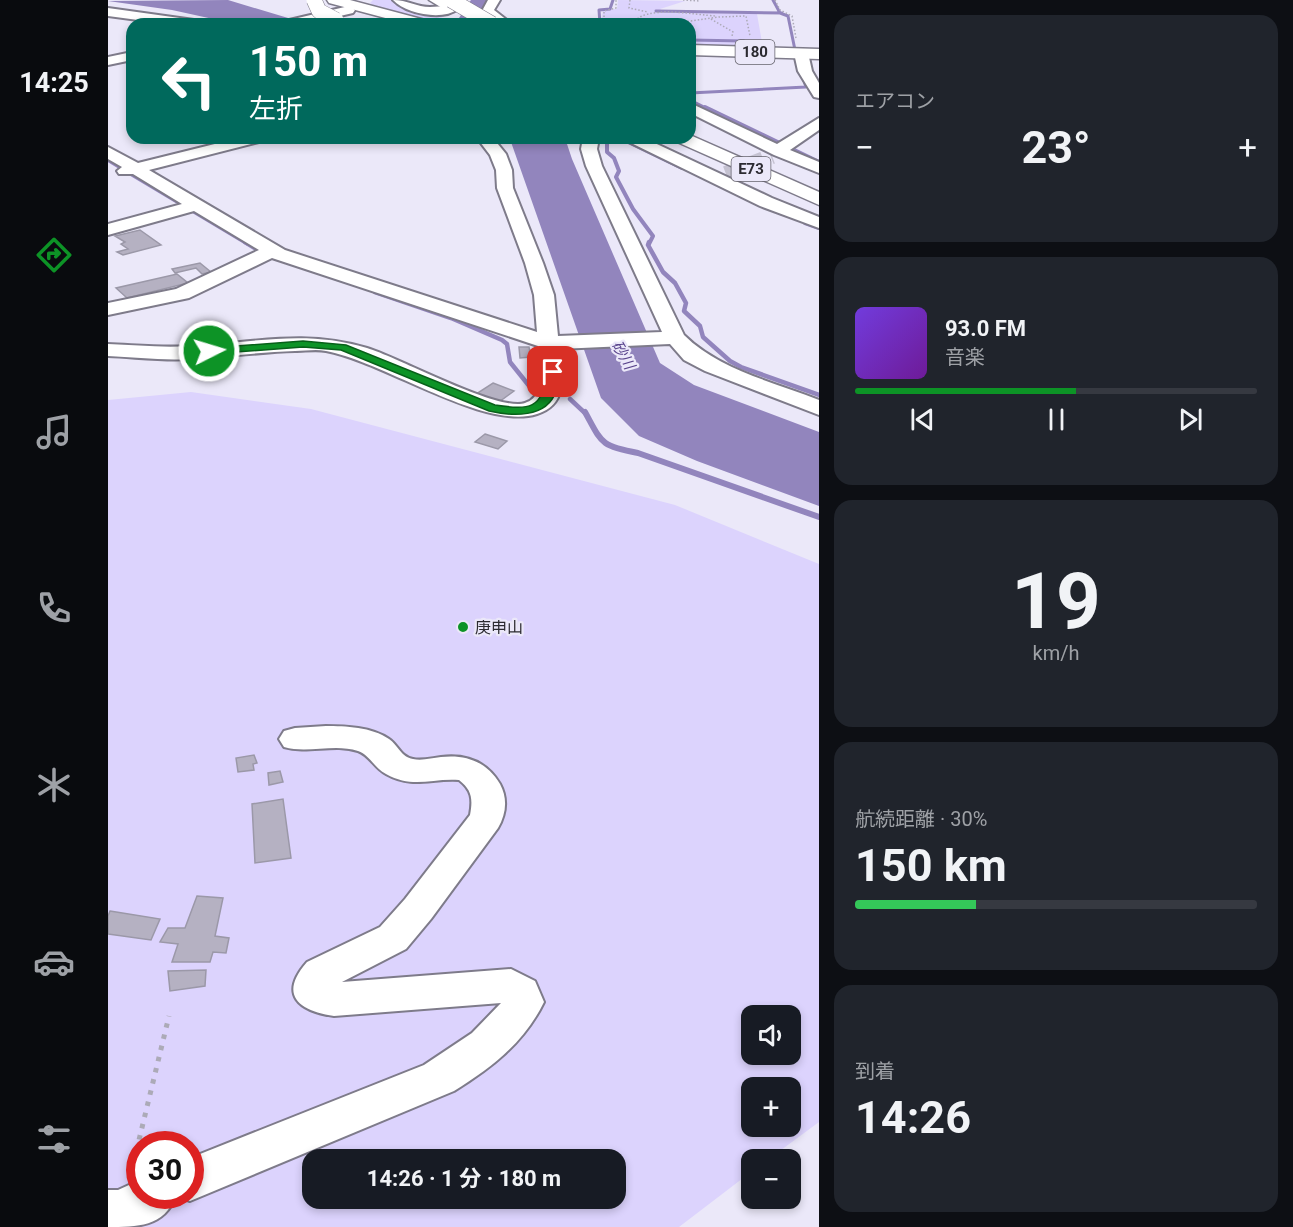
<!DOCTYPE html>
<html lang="ja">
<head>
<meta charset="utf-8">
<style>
	body { margin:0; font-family:Roboto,"Noto Sans JP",sans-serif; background:#20242c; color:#f1f3f6; height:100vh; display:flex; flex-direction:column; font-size:22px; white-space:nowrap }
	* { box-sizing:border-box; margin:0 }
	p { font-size:20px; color:#9ea1a6 }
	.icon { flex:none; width:33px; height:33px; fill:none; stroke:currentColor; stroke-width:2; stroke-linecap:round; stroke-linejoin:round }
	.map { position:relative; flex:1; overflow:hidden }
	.side { display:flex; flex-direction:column; gap:15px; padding:15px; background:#0d0f14; width:474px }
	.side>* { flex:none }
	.top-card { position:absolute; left:18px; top:18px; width:570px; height:126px; border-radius:18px; box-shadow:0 3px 9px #0003; background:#00695c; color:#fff; overflow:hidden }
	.fabs { position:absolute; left:633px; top:1005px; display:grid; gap:12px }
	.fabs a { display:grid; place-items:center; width:60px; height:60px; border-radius:12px; background:#171b24; box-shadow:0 3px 9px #0003; font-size:30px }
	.speed { position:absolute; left:18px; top:1131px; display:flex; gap:12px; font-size:30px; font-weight:700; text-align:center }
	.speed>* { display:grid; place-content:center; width:78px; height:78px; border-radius:50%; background:#171b24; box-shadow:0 3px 9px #0003; line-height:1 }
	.speed .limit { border:9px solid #d22; background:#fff; color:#111 }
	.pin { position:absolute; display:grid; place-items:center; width:51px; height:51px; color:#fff; margin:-26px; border-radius:12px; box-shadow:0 3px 9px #0006 }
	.me { position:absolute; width:66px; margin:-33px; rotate:85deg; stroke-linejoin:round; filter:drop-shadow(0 0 4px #0008) }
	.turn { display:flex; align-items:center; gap:21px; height:126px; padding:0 24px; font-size:27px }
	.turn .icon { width:78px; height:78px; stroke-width:2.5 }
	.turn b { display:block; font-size:42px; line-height:51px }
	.big { font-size:45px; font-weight:700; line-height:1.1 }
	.side .card { flex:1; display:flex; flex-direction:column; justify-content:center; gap:9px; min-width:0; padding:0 21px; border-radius:18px; background:#20242c }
	.side .dial { align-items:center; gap:0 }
	.dial b { font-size:78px; line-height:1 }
	.song { display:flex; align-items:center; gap:18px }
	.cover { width:72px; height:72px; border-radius:9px; background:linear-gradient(135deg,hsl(260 70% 55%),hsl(280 70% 35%)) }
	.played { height:6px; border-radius:3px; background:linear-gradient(90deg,#0d9326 55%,#363941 55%) }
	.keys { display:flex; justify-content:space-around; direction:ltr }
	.heat { display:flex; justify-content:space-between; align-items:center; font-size:33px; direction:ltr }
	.charge { height:9px; border-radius:4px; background:linear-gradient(90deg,#34c759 30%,#363941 0) }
	.trip { position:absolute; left:194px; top:1149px; width:324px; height:60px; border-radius:18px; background:#171b24; box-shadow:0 3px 9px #0003; font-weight:700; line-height:60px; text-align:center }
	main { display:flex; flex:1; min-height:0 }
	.tab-bar { display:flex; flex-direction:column; width:108px; justify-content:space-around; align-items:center; background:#090b0e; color:#9ea1a6 }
	.tab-bar .icon { width:42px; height:42px }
	.tab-bar .current { color:#0d9326 }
	.tab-bar b { font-size:27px; color:#f1f3f6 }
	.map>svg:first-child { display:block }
	.green { fill:#dcd3fd; fill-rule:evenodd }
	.water { fill:#9285bd }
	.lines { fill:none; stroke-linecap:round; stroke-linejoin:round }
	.stream-far3 { stroke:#9285bd; stroke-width:3 }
	.stream-far2 { stroke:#9285bd; stroke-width:4 }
	.stream-far1 { stroke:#9285bd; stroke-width:4.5 }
	.stream { stroke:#9285bd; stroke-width:6 }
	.river { fill:#9285bd; fill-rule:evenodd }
	.building { fill:#b5b1c2; stroke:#9b98a8; stroke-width:1.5 }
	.minor-tunnel { stroke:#c5c2d1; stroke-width:16; stroke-dasharray:16 8; stroke-linecap:butt }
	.minor-casing { stroke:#7e7b8a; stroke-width:4 }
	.highway-casing { stroke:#7e7b8a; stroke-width:3 }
	.path-far1 { stroke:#acaab7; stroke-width:1.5; stroke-dasharray:1.5 2; stroke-linecap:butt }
	.path { stroke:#acaab7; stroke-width:5; stroke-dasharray:4.5 7; stroke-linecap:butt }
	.minor { fill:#fff; fill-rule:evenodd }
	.highway { fill:#fff; fill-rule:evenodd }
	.highway-bridge-casing { stroke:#7e7b8a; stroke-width:16; stroke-linecap:butt }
	.highway-bridge { stroke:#fff; stroke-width:15 }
	.route { fill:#0d9326; stroke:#086019; stroke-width:1.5 }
	.poi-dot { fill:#0d9326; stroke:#ebe8f9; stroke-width:2 }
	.labels { text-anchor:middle; stroke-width:4.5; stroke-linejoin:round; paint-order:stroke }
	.shield { fill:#ebe8f9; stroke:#65636c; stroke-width:1.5 }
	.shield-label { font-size:15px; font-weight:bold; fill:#2b2a30 }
	.far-water-label { font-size:15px; font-style:italic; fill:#59448c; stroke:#ebe8f9 }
	.poi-label { font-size:16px; fill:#2b2a30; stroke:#ebe8f9; text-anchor:start }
</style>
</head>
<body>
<main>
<nav class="tab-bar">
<b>14:25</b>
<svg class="icon current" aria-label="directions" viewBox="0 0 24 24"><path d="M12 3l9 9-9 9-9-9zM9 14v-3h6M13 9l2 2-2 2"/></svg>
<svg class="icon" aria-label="music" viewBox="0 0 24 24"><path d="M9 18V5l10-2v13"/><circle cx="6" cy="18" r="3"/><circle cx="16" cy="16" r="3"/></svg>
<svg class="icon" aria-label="phone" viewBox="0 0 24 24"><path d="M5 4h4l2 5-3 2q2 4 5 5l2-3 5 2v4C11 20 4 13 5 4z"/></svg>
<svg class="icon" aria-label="climate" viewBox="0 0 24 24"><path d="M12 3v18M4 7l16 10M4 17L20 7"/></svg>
<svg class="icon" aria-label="car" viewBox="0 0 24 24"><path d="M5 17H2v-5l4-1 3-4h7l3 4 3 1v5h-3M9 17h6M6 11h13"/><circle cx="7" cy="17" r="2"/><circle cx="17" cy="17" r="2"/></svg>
<svg class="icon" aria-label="filters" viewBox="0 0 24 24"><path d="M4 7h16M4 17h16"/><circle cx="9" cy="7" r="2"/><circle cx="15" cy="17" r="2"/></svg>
</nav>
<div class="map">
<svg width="711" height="1227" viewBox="0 0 711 1227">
	<rect width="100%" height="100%" fill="#ebe8f9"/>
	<path class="green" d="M265,0H286L304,11L339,14L327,22L267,7L262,3Z
		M510,0L577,1L552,9L556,12L649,14L655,48L582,46V24H493L495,10L509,9Z
		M83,392L203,409L567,505L711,564V1122L661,1159L644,1160L643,1172L571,1227H0V400ZM644,1016H682V1054H644ZM644,1088H682V1126H644ZM32,1144H82V1196H32ZM204,1160H507V1198H204Z"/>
	<path class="water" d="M120,0L200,24H128L64,10L0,1Z
		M399,138H457L464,159L552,363L586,385L711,432V506L589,461L531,436L493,398L403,142Z"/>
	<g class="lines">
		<path class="stream-far3" d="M665,0L672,13L680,16L687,50
			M548,11L674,13
			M492,24L491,10L502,9L505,0
			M582,40L636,41
			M582,93L698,87L694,75
			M582,100L600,109"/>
		<path class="stream-far2" d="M597,107L711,162
			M512,138L574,168
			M499,144V152L506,158L511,171L508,177L525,209L545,236L541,244
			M0,160L15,169
			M23,174L140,244
			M697,223L711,228"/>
		<path class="stream-far1" d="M137,242L153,252
			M541,242L540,245L555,272L567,283L578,303L576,311L592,326L595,337L622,361L633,367L711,395
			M267,292L343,318L394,340L399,344L402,362L422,387
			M462,399L478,414"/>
		<path class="stream" d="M477,412C494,443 492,446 530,453L711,517"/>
		<path class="river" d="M363,0H379L365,24H347Z"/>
	</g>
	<path class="building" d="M32,230L53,245L15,255L9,252L20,249L13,244L17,242L7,236Z
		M92,263L103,272L94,274L88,268L67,273L64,269Z
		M69,274L80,283L19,298L8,288Z
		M411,347H421L423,357L412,358Z
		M385,383L406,391L391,402L368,394Z
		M377,434L399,441L390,449L367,442Z
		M146,755L149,763L145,764L146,770L130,772L128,758Z
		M172,771L175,782L161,785L160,773Z
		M175,799L183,858L147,863L144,804Z
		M89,896L115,898L107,936L121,938L118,953L105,952L102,962H64L70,944L52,942L60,928H77Z
		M2,911L52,919L43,940L0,934V916Z
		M98,970L97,986L62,991L60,971Z"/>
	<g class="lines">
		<path class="minor-tunnel" d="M618,174L664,156"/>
		<defs>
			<path id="minor" d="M285,0C299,0 309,7 322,7C332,7 343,3 350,9C335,21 298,14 285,0Z
				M380,0H392L386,10L404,24C391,24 383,21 374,11Z
				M241,6L247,10L245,13L197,24H175L177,21Z
				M0,8L86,20L92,24H60L0,16Z
				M693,49L700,53L704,71L711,83V98L706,97L690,71L686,53Z
				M24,52V60L0,65V57Z
				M582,103L669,144L711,118V130L682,150L711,162V173L666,155L582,113Z
				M131,138H158L155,141L41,170L177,250L429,332L426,295L417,263L389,188L388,170L382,155L369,138H385L398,154L404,170L405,188L435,263L446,295L450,336L554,332L478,166L473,149L475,138H491L489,149L494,166L576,335C611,370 666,382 711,400V415L597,371L576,360L562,344L451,349C454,374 461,404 429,414C376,431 277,362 218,351C208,349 197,351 187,351C152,352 117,357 82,359C55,361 27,357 0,356V344C27,345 55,348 82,346C145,343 197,329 259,348C292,358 390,412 417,403C440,396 431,364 430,346L164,258L81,298L0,315V303L68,289L151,250L86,211L0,235V224L74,204L25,174H11L9,171L14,167L0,159V147L30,163Z
				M516,138H536L664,198L711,217V228L652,206L519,141Z
				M218,726C237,726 264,727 281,739C290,745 293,757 305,759C314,761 324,758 333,757C358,754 379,762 392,784C400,799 398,814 390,828L323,919L298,949L234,982L403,969L427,981L436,1002C416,1043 383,1068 346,1091L82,1201L68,1196C56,1227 29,1227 0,1227V1190H10L32,1180V1196H82V1158L316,1065L364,1033L393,1003L226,1016C191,1011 170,995 199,962L272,927L297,899L362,815C365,799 364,790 351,780C323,778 305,789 278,774C266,768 262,755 250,751C226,743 200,754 176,747L171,739L176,731L187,728Z"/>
			<path id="highway" d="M219,0H242L321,21L323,24H300L221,3Z
				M321,0H337L346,7L339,11Z
				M582,45L711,49V59L582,55Z
				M582,135L711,192V205L569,142L566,138H582Z"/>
		</defs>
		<use href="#minor" class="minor-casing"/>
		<use href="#highway" class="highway-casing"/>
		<path class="path-far1" d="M522,0L521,8L540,12
			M575,0L592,1
			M667,0L672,10L684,16L688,38
			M603,19L625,32L624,36
			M496,24V11L508,8V0
			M525,24C535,4 588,15 608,16
			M527,24H561L611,17L638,16L642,36"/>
		<path class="path" d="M23,1173L61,1016"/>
		<use href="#minor" class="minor"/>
		<use href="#highway" class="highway"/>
		<defs>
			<path id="highway-bridge" d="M206,0L211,11L228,20
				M343,0L384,24"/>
		</defs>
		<use href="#highway-bridge" class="highway-bridge-casing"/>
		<use href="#highway-bridge" class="highway-bridge"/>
	</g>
	<path class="route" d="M195,341L238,345L387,405C421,410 435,410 439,372L445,369L450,372C449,378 450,386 448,391C439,419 403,416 381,411L233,350L195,347L101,354L96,351L101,348Z"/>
	<circle class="poi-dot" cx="355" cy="627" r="6"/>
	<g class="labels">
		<g class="shield">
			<rect x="627.5" y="40" width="39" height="24" rx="4.5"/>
			<rect x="623.5" y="157" width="39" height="24" rx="4.5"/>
		</g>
		<g class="shield-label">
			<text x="647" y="57">180</text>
			<text x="643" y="174">E73</text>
		</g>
		<g class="far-water-label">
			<text transform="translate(515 355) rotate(60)" y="5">砂川</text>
		</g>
		<g class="poi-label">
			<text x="367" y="633">庚申山</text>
		</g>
	</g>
</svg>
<div class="fabs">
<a><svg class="icon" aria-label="sound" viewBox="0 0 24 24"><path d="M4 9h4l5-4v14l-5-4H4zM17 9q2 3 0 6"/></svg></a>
<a>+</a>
<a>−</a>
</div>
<div class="speed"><div class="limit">30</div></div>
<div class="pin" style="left:445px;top:372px;background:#d93025"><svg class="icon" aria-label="arrive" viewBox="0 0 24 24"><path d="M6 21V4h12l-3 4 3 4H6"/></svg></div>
<svg class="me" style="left:101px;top:351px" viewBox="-20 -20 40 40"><circle r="17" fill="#0d9326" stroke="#fff" stroke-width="3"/><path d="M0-11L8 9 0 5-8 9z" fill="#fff"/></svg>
<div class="trip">14:26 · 1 分 · 180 m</div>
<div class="top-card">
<div class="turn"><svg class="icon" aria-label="left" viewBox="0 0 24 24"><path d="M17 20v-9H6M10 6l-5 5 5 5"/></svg><div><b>150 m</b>左折</div></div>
</div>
</div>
<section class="side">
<div class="card"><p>エアコン</p>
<div class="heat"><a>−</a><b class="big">23°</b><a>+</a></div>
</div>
<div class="card">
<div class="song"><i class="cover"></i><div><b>93.0 FM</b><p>音楽</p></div></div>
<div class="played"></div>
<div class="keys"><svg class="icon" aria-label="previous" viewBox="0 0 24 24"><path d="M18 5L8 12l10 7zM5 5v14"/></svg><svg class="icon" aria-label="pause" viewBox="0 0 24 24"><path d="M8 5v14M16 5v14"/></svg><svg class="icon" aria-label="next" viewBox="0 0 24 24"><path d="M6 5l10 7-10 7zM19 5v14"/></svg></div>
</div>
<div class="card dial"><b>19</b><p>km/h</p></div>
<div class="card"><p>航続距離 · 30%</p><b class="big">150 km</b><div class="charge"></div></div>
<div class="card"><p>到着</p><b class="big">14:26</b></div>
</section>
</main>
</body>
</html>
